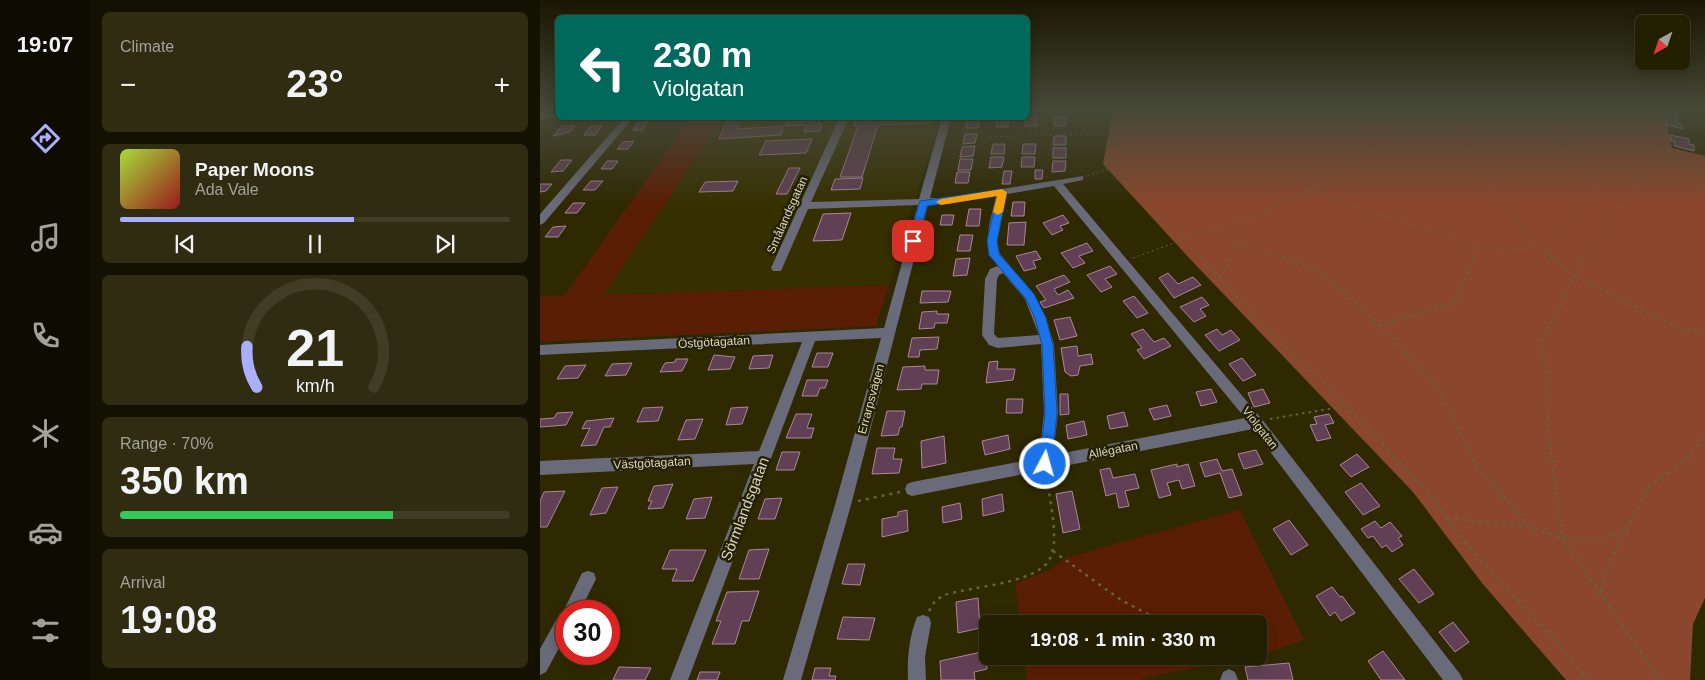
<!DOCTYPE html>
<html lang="en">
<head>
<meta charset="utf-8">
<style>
	body { margin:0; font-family:Arial,sans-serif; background:#2f2c11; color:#f1f3f6; height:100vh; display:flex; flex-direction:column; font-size:19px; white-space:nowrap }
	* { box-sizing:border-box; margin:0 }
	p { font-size:16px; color:#a3a299 }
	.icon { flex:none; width:28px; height:28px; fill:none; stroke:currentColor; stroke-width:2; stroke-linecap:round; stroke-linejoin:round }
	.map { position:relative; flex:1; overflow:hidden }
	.sheet { display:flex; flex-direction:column; gap:12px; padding:12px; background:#131101; width:450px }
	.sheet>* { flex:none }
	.hud { position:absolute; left:15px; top:15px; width:475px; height:105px; border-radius:8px; box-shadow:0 2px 12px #0003,0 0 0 1px #403d24; background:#00695c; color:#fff; overflow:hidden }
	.needle { width:32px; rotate:220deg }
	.buttons { position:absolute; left:1095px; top:15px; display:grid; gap:10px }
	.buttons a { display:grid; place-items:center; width:55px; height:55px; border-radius:8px; background:#231f02; box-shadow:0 2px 12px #0003,0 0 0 1px #403d24; font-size:25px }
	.speed { position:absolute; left:15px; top:600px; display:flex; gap:10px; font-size:25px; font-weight:700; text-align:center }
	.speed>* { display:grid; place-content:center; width:65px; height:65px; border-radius:50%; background:#231f02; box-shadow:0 2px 12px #0003,0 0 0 1px #403d24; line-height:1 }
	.speed .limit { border:8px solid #d22; background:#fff; color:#111 }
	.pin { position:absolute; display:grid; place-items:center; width:42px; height:42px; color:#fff; margin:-21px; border-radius:10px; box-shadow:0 2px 8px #0006 }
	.me { position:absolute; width:55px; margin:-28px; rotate:6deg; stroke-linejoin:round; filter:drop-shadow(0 0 4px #0008) }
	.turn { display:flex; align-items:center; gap:18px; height:105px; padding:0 15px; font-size:22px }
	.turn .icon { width:65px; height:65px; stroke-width:2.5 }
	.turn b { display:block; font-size:35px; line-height:42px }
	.big { font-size:38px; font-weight:800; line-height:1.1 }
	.sheet .card { flex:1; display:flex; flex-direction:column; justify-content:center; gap:8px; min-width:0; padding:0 18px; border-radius:8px; background:#2f2c11 }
	.sheet .dial { align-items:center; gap:0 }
	.dial svg { height:130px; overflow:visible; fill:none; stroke:#403d24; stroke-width:7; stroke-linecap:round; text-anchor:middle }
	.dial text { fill:#f1f3f6; stroke:none }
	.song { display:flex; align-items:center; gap:15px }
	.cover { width:60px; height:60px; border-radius:8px; background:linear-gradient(135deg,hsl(80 70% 55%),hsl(0 70% 35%)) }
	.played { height:5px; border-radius:2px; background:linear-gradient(90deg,#abaffb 60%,#403d24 60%) }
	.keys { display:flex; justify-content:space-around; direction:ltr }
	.heat { display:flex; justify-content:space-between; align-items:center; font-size:28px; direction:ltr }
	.charge { height:8px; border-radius:4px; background:linear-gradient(90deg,#34c759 70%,#403d24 0) }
	.trip { position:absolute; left:439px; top:615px; width:288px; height:50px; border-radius:8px; background:#231f02; box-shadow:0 2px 12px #0003,0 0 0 1px #403d24; font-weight:800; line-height:50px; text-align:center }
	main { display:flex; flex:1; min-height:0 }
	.dock { display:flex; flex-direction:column; width:90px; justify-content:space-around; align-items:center; background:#0e0c01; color:#a3a299 }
	.dock .icon { width:35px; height:35px }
	.dock .on { color:#abaffb }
	.dock b { font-size:22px; color:#f1f3f6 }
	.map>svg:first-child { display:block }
	.built { fill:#363000 }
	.green { fill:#591e04 }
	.forest { fill:#8b472d }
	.building { fill:#614055; stroke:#ab869d }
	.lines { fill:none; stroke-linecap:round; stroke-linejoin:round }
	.path-far2 { stroke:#666140; stroke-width:1; stroke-dasharray:2 3; stroke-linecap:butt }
	.path-far1 { stroke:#666140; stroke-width:2; stroke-dasharray:2.5 4; stroke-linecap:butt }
	.path { stroke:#666140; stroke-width:2.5; stroke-dasharray:3 5; stroke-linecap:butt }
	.minor { fill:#696b7b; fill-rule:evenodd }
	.route { fill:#1a73e8; stroke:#114b97 }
	.slow { fill:#f59e0b }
	.labels { text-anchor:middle; stroke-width:5; stroke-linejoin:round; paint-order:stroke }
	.street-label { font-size:12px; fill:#d8d5c1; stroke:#242004 }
	.near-street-label { font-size:15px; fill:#d8d5c1; stroke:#242004 }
</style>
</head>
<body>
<main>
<nav class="dock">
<b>19:07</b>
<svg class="icon on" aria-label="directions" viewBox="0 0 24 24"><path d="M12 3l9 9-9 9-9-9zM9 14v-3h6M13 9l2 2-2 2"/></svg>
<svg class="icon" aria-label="music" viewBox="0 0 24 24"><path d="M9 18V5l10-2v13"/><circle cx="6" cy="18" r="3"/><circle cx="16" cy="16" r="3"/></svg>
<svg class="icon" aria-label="phone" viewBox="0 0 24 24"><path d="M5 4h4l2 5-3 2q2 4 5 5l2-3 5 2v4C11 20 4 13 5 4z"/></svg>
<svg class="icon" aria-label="climate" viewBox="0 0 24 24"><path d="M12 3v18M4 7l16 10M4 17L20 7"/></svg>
<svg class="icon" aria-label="car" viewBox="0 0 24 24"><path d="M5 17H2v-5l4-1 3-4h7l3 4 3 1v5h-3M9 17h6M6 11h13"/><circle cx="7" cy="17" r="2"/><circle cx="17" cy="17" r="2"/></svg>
<svg class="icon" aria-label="filters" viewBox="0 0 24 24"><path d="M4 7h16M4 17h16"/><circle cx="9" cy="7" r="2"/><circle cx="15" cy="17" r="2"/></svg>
</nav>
<section class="sheet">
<div class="card"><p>Climate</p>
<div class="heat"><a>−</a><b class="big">23°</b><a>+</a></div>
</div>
<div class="card">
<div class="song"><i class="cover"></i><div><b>Paper Moons</b><p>Ada Vale</p></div></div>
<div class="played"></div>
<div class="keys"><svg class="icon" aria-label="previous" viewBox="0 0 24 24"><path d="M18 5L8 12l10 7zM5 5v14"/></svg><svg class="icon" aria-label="pause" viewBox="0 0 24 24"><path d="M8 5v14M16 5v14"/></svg><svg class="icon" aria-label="next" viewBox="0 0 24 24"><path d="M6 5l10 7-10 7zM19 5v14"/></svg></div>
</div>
<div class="card dial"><svg viewBox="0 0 100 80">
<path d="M14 69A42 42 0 1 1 86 69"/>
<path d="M14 69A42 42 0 0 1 8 44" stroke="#abaffb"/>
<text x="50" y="56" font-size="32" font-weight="700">21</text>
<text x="50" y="72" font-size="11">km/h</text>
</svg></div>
<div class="card"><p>Range · 70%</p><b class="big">350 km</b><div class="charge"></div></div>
<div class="card"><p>Arrival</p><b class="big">19:08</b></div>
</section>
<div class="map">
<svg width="1165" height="680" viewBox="0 0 1165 680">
	<rect width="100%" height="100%" fill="#2f2902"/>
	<path class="built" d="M183,118H400L349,285L64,295Z"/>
	<path class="green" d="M150,118H183L64,295L349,285L336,326L0,342V296L25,295Z
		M700,510L764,640L718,656V624H480L475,584L509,570L528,557Z
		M484,656H717L602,678V680H487Z"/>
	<path class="forest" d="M573,110H1124L1132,148L1165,156V598L1153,624L1150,680H1026L942,583L873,492L651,260L563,164Z"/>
	<path class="building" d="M1126,114L1137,117V123L1142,124L1143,129L1127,125Z
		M497,117V126H485V118Z
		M514,117H526V126H514Z
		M188,118H202L197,129L244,126L241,135L179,139Z
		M248,118H281L279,124H282L280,131L264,132L266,125L245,126Z
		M317,118H391L390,123L338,125L322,177H300L318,126H314Z
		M457,118H469L468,127H456Z
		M427,119H439L438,128H426Z
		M108,122L103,130H93L98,123Z
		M22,126H35L30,132L13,136Z
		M51,126H62L55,135H44Z
		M425,134H437L435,143L423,144Z
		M1130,135L1149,139V144L1154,145V151L1135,146L1134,141H1131Z
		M514,136H526V145H513Z
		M272,139L266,153L219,155L226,141Z
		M94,141L88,149H77L83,142Z
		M453,144H465L464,154H451Z
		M483,144H496L495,154H482Z
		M435,146L433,156L420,157L422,147Z
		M513,148H526V158H513Z
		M451,157H464L462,167L449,168Z
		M482,157H495L494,167H481Z
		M420,159H433L431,170H418Z
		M21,160H32L23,171L11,172Z
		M67,161H78L72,169H61Z
		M513,161H526L525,171L512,172Z
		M249,168H260L247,194H236Z
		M495,170H503L502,179H495Z
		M464,171H472L470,184H462Z
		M417,172H430L428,183H415Z
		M323,178L320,189L291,190L295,179Z
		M51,181H63L55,190H43Z
		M198,181L193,191L159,192L165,182Z
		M0,184H12L6,191L0,192Z
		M473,202H485L484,216H471Z
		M33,203H45L37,213H25Z
		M429,209H441L439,226H426Z
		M311,213L302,240L273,241L283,214Z
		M402,215H414L412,225H400Z
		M523,215L529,223L520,226L523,230L512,235L503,223Z
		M486,222L484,245H467L469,223Z
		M26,226L18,237H5L13,227Z
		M420,235H433L430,251H417Z
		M547,243L553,251L539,256L545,263L533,268L521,253Z
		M496,251L501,259L493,261L496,268L484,271L476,256Z
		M430,258L427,275L413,276L416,259Z
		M570,266L577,274L565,279L572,287L561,292L547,275Z
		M628,273L638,284L653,277L661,285L634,298L619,278Z
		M524,275L530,282L514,289L518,295L528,290L534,298L504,308L500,302L506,300L496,286Z
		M382,291H411L408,302L380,303Z
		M594,296L608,313L597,318L583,301Z
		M662,297L669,305L660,309L666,316L654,322L640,307Z
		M397,311V314H409L407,323H395L394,328L379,329L382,312Z
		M530,317L537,336L520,340L514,320Z
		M603,329L614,342L624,338L631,346L604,359L597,350L602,348L591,334Z
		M677,329L682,335L691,330L700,340L679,351L665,335Z
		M399,337L397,349L380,350L379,357H368L372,338Z
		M537,346L538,356L551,354L553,364L540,366L538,375L531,376L525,372L521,348Z
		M277,353H293L288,367H272Z
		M174,355L195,357L190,369L168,370Z
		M233,355L229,368L209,369L213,356Z
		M702,358L716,375L703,381L689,364Z
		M136,359H148L142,371L120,372L125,363L135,362Z
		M458,361L457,369H475L473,380L446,383L449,362Z
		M92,363L86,375L65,376L72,364Z
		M46,365L38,378L17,379L25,366Z
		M385,366V370H399L397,384H382L381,389L357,390L363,367Z
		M267,380H288L285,388H280L277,396H262Z
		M671,389L677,402L661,406L656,392Z
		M723,389L730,403L714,407L708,393Z
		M520,394H528L529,414L520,415Z
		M467,399H483L482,413H466Z
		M627,405L631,416L614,420L609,409Z
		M123,407L118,421L97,422L103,408Z
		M208,407L202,424L186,425L191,408Z
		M347,411H365L362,427H360L358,435L341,436Z
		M33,412L26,425L0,427V419L14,418L17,413Z
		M584,412L588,426L570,429L567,416Z
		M256,414H272L267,428H274L271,438H246Z
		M789,414L794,423L785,425L791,438L777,441L770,425L777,424L774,417Z
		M74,418L70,427H64L56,445L41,446L50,428L42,429L46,421Z
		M163,419L155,439L138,440L146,420Z
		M544,421L547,435L528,439L526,425Z
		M468,435L470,449L445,455L442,441Z
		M404,436L406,463L382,468L381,441Z
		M337,448H355L353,459H362L359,473L332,474Z
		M716,450L723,464L704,469L698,454Z
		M242,452H260L254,470H236Z
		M817,454L829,467L811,477L800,465Z
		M677,459L682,471L692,469L702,495L689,498L680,473L665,477L660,463Z
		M637,464V467L648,464L655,486L642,489L639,480L627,483L631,495L619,498L611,470Z
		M570,468L573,478L595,474L599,488L585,491L589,506L579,508L576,493L566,496L560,470Z
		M821,483L840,506L823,515L805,492Z
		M133,484L123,508L108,509L112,501H108L114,486Z
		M78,487L66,513L50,515L62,488Z
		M25,491L7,527H0V501L4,492Z
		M532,491L540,529L523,533L516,494Z
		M462,494L464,511L443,516L442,499Z
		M172,497L165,518L146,519L154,499Z
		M242,498L235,519H218L225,499Z
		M420,503L422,519L403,523L402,507Z
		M367,510L368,531L342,537V519L358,516V512Z
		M749,520L768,545L751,555L733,529Z
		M835,521L841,528L850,522L862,536L858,538L863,545L852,552L846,545L842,548L833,536L828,538L821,529Z
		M229,549L219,579H199L209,550Z
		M130,550H166L153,581H132L137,569H122Z
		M308,564H325L320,585L302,584Z
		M874,569L894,594L879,603L859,579Z
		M792,587L800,597L802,596L815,613L801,621L795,612L790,616L776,596Z
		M219,591L209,621H202L195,644H172L181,621H176L187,592Z
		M438,598L440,628L418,633L416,602Z
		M303,617L335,618L329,640L297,639Z
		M913,622L929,642L915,652L899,632Z
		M446,651L447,669L434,672L435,680H401L400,661Z
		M843,651L865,680H841L828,661Z
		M749,663L753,680H708L705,667Z
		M79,667L111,668L105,680H73Z
		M275,668H291L289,676H296L295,680H272Z
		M160,672H180L177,680H157Z"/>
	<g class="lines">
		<path class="path-far2" d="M579,110L570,164L571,168L663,259
			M900,110L996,246L1012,259
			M1084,110L1092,126L1165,191
			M450,137L575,133
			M1140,166L1165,170
			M547,176L571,168
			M771,190L824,210L940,246L971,251L996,246
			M670,230L700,247L747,259
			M1007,254L1012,238L1055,188V180C1034,160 1011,142 1021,110
			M593,258L686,224L716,216L771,190L795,177L876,110
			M692,259L716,216
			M934,259L940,246
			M1043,259L1095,188L1118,149"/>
		<path class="path-far1" d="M661,257L721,323L788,387L844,445
			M744,257L767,266L791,281L839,325L897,386L926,445
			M1011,257L1034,276L1122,320L1144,329L1165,331
			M680,277L693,257
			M839,325L915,303L935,257
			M730,419L806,406
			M1010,445L1003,341L1044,257
			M1158,445L1165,436"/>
		<path class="path" d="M842,444L888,492L914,529L961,583L1014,639L1048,680
			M926,444L937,467L981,516L987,526
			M1010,444L1022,538L1120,680
			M318,501L360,492
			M907,518L987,526L1022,538L1054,539L1086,532L1109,486L1146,461L1159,444
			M513,551L581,600L627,624
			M1061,592L1070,560L1086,532
			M389,611L395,601L404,595C431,587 484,584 504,566C511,561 513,550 514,542C515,521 509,497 507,476
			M678,656L686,666"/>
		<path class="minor" d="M0,113H18V118H21L0,119Z
			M84,118H93L4,223L0,225V214Z
			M299,118H309L271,202L379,199L402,118H411L390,198H406L543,176V180L523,184L721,418L920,674L923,680H903L713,429L372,496L367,494L365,489L367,484L372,482L499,458L504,413L501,344L458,348L449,345L442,335L445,279L450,269L458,266C440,244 451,221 456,196L406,204L388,205L311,505L261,680H243L295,505L341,338L275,341L148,680H130L214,464L0,475V461L219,451L262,342L0,355V345L344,328L378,205L268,209L241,271H233L231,268ZM514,186L705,418L513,455L518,413L514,345L506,318L494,294L460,254L457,241L467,194ZM463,273L485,299L499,335L458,338L454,334L457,279L459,275Z
			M48,571L54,573L56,579L40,611H26V635L6,672L0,675V649L20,613L23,612L42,573Z
			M383,615L389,617L391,623L385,657L386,680H368C367,659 369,637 377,617Z
			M689,669L695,672L698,680H680L683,672Z"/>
	</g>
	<linearGradient id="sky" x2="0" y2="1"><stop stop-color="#1a1701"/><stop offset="0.54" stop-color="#474939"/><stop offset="1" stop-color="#474939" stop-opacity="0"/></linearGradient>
	<rect width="1165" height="205" fill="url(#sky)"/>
	<path class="route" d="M462,189L467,192L457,241L459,254L494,294L506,318L513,345L517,413L512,464L510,468L505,470L500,468L499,464L505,413L502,345L495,318L486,299L449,255L447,241L457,196L387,206L378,241L373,244L368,241L380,201Z"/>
	<path class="slow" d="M462,189L467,192L463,212L458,215L453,212L457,196L401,205L396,202L401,199Z"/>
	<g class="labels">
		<g class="street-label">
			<text transform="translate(247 215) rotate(-66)" y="4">Smålandsgatan</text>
			<text transform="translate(174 342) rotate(-3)" y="4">Östgötagatan</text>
			<text transform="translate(331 399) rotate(-75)" y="4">Errarpsvägen</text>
			<text transform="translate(720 428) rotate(52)" y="4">Violgatan</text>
			<text transform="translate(573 450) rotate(-11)" y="4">Allégatan</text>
			<text transform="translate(112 463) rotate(-3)" y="4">Västgötagatan</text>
		</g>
		<g class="near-street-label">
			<text transform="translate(205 509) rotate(-69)" y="5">Sörmlandsgatan</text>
		</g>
	</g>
</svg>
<div class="buttons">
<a><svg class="needle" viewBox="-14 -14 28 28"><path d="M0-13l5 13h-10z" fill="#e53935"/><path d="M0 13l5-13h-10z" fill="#a3a299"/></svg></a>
</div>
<div class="speed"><div class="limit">30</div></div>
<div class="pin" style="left:373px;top:241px;background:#d93025"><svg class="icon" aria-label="arrive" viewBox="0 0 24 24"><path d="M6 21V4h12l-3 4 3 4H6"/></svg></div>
<svg class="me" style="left:505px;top:464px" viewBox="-20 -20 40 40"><circle r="17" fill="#1a73e8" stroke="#fff" stroke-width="3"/><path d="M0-11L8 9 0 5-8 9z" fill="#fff"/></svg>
<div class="trip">19:08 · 1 min · 330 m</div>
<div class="hud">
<div class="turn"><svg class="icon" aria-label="left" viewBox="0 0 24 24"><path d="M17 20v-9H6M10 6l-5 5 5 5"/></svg><div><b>230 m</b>Violgatan</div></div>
</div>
</div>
</main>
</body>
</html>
